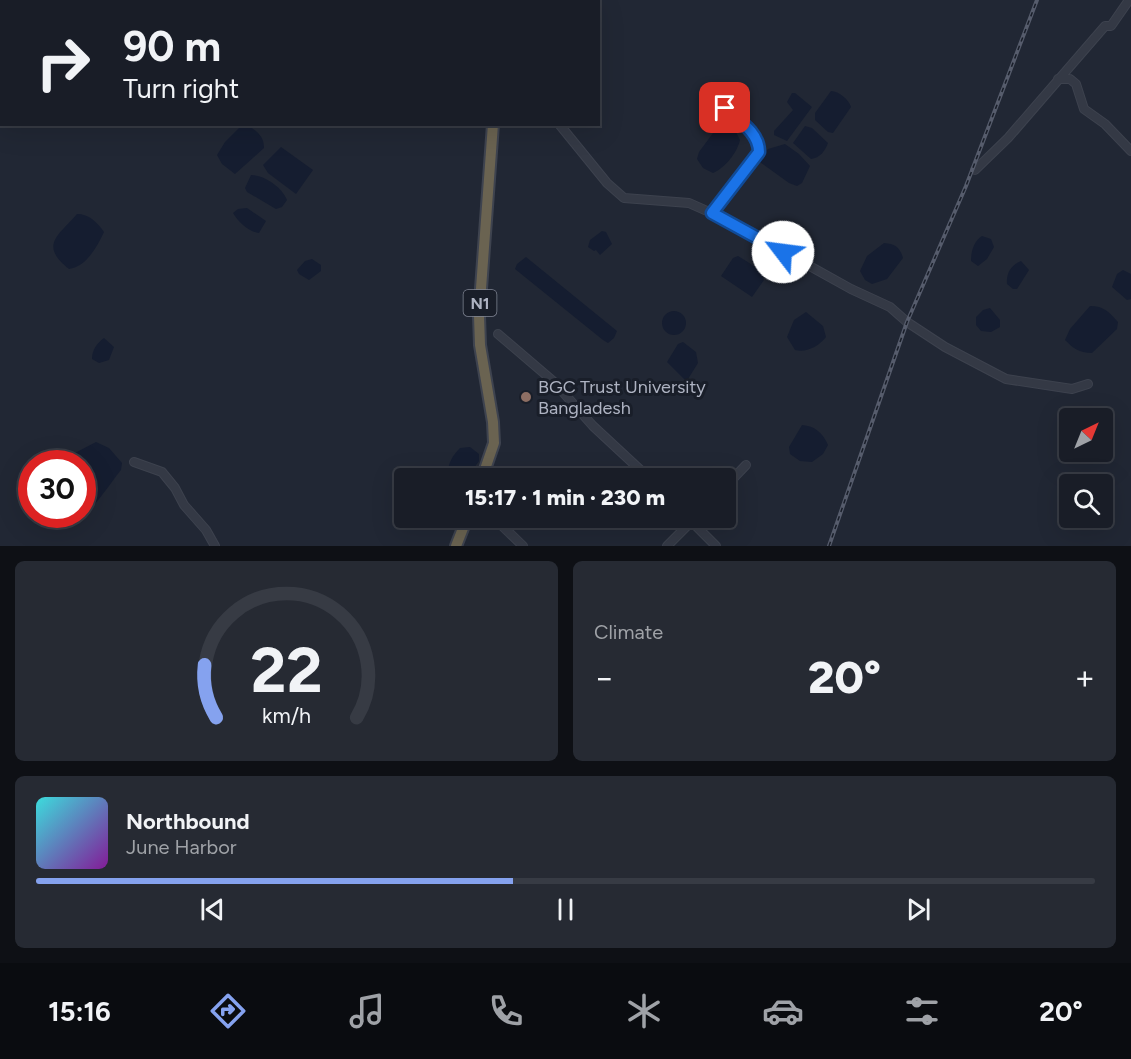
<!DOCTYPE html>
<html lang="en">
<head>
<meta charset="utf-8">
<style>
	body { margin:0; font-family:Figtree,sans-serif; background:#262a33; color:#f1f3f6; height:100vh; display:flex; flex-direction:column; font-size:22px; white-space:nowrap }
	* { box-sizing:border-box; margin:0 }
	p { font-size:20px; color:#9fa2a7 }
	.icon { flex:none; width:33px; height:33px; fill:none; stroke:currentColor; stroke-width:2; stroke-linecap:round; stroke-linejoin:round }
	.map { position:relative; height:546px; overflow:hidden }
	.drawer { display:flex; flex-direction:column; gap:15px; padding:15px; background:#0e1015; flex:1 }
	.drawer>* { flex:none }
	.banner { position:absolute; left:0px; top:0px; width:600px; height:126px; box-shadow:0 6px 24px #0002,0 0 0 2px #373b44; background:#191d27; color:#f1f3f6; overflow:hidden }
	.needle { width:39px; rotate:43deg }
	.fabs { position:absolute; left:1059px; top:408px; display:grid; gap:12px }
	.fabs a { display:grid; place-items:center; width:54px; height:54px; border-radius:6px; background:#191d27; box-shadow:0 6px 24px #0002,0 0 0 2px #373b44; font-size:30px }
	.speed { position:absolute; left:18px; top:450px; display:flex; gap:12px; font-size:30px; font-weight:700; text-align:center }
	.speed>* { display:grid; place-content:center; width:78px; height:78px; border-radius:50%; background:#191d27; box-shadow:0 6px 24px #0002,0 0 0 2px #373b44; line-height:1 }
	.speed .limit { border:9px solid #d22; background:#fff; color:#111 }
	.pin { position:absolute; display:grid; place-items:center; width:51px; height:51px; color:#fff; margin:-26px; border-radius:12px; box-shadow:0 3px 9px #0006 }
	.me { position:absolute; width:66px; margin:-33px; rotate:300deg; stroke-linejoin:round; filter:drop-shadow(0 0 4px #0008) }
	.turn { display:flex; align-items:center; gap:21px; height:126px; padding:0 24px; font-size:27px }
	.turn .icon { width:78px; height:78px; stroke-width:2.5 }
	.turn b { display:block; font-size:42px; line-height:51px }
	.big { font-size:45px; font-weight:800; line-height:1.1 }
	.drawer .card { flex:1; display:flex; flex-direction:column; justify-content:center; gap:9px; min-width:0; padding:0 21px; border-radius:9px; background:#262a33 }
	.drawer .dial { align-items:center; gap:0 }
	.dial svg { height:156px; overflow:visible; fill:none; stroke:#373b44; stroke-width:7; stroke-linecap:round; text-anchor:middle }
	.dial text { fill:#f1f3f6; stroke:none }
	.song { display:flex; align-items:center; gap:18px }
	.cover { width:72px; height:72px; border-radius:9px; background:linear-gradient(135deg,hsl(180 70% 55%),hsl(290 70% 35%)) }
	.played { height:6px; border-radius:3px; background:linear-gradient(90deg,#85a2ef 45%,#373b44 45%) }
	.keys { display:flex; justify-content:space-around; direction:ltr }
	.heat { display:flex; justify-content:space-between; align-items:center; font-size:33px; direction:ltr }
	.drawer .tiles { flex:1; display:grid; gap:15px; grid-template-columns:1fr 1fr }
	.card:last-child { grid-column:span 2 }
	.trip { position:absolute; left:394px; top:468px; width:342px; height:60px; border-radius:6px; background:#191d27; box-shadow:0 6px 24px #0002,0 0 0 2px #373b44; font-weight:800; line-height:60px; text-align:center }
	.tabs { display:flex; height:96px; justify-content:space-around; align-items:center; background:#0a0c10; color:#9fa2a7 }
	.tabs .icon { width:42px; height:42px }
	.tabs .on { color:#85a2ef }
	.tabs b { font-size:27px; color:#f1f3f6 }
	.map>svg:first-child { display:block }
	.water { fill:#151d30 }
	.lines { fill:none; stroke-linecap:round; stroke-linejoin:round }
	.minor-casing { stroke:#3d424e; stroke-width:10 }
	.highway-casing { stroke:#3e434f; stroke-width:14 }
	.minor { stroke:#343945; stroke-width:8 }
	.highway { stroke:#6a6351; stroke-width:10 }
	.rail-casing { stroke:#565c6c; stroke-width:4 }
	.rail { stroke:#191e29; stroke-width:1.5; stroke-dasharray:4.5; stroke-linecap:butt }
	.route-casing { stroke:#114b97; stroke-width:15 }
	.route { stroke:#1a73e8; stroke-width:10 }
	.education-dot { fill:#8d6e63; stroke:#191e29; stroke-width:2 }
	.labels { text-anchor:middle; stroke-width:6; stroke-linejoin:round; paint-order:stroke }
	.shield { fill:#191e29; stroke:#818694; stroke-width:1.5 }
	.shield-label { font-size:16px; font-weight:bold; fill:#aeb3c2 }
	.poi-label { font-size:18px; fill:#aeb3c2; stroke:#191e29; text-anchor:start }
</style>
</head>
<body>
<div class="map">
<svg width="1131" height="546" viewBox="0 0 1131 546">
	<rect width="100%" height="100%" fill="#212734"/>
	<path class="water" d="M831,91C839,91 849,100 851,107L833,133L828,132L815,120V113Z
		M792,93H795L812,107L787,141L774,135V131L793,110L787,102Z
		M726,124L735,130L740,140C737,153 725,168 713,173L703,168L697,159L699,152L719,125Z
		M242,125H248C257,132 264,136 264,148L235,174L222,164L217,155L225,142Z
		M805,126L812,128L828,143C825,151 820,158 811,159L793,143Z
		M785,144L799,154L810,166L802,183L797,186L789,183L757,160L768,149Z
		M281,147L313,170L296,194L268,173L263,165Z
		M251,175C264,175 282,187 287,200L282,207L276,209L247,192L245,188Z
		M247,208L266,221L259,233C249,232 238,222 233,213L238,209Z
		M77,214C89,214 97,222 104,232C97,247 86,267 69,269C39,245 58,236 77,214Z
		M602,231L606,232L612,244L600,255L596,250L594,251L588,247L590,240Z
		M982,236L991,239L994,247L987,259L978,266L971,261C971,251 974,241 982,236Z
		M884,243C895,244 900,247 903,258L887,279L872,284L865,280L860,271L867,256Z
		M738,256C749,263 760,268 764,280L752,297L721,276L733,258Z
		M526,257L617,331L614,338L608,343L603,340L515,269L517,264Z
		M312,259L321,265V271L309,280L299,274L297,270L305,261Z
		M1021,261L1029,270L1017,289H1013L1007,284C1006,273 1011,265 1021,261Z
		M1123,270L1131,274V299L1127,300L1112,287L1117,274Z
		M1090,306C1104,306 1109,312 1118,322L1117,329L1092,353C1079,353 1073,348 1065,340L1070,329Z
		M990,308L1000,320V327L991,332L981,331L976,325V317L983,310Z
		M662 323a12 12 0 1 1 24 0a12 12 0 1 1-24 0Z
		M806,312L823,326L826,337C819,346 807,353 795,350L787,337L794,320Z
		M104,338L114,347L109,360L99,363L92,359C92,350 97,343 104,338Z
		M683,342L696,352L698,363L688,379H684L667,362L678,344Z
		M802,425C815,426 823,433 828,445L823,454L812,462L800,461L790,454L789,447Z
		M96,442L109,448L122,463L121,470C111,482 87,520 72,522L62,515L82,514V464L67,463L73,454Z
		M470,447L479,454V461L467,478H459L448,473C448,463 453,455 460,448Z"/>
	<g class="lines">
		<defs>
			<path id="minor" d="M470,0L472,2
				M1058,79H1070L1076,84L1084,109L1105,124L1131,151
				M559,124L607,183L624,198L689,203L725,219L851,289L890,307L907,322L945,347L1006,379L1072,389L1088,384
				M975,170L1008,138L1105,26H1111L1129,0
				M712,213L759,152C759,132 738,120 725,108
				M498,334L553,381L593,426L649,478
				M134,462L162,472L175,488L184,505L206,530L215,546
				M726,486L746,465
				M494,518L523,546
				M689,519L716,546
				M667,546L695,518"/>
			<path id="highway" d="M505,2V0
				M482,478L494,443L493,422L480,345L479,316L493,124
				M456,546L467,518"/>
		</defs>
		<use href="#minor" class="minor-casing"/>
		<use href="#highway" class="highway-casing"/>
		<use href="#minor" class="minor"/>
		<use href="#highway" class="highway"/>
		<defs>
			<path id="rail" d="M829,546L907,322L966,186L1037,0"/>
		</defs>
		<use href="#rail" class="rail-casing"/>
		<use href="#rail" class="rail"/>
	</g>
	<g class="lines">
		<defs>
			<path id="route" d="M725,108C738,120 759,132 759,152L712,213L783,252"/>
		</defs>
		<use href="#route" class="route-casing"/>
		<use href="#route" class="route"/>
	</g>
	<circle class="education-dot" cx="526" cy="397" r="6"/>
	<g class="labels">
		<rect class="shield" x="463.5" y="290" width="33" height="26" rx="4.5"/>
		<g class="shield-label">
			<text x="480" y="309">N1</text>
		</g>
		<g class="poi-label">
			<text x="538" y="393">BGC Trust University<tspan x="538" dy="21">Bangladesh</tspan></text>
		</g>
	</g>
</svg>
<div class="fabs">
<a><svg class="needle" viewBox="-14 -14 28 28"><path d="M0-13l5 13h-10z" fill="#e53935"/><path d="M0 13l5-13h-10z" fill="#9fa2a7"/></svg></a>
<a><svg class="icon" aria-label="search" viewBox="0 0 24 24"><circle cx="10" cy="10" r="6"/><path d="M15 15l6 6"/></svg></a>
</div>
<div class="speed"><div class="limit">30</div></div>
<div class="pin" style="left:725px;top:108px;background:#d93025"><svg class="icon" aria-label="arrive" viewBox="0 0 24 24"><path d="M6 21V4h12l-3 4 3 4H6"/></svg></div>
<svg class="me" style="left:783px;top:252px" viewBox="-20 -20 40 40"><circle r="19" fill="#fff"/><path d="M0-13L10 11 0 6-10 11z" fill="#1a73e8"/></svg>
<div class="trip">15:17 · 1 min · 230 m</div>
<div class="banner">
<div class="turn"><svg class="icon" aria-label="right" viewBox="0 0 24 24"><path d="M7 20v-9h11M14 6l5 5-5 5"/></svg><div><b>90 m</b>Turn right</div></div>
</div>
</div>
<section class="drawer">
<div class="tiles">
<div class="card dial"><svg viewBox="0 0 100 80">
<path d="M14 69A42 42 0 1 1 86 69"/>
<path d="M14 69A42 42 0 0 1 8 42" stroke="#85a2ef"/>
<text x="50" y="56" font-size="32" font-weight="700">22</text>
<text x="50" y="72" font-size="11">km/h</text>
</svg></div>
<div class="card"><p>Climate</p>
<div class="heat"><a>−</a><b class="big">20°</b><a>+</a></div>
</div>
<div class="card">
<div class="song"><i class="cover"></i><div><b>Northbound</b><p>June Harbor</p></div></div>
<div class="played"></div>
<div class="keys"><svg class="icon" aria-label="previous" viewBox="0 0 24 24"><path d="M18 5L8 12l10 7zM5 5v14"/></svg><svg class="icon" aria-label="pause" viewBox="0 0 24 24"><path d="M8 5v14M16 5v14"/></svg><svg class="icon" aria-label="next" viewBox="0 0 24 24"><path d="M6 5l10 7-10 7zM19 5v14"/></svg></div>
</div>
</div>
</section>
<nav class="tabs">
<b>15:16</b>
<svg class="icon on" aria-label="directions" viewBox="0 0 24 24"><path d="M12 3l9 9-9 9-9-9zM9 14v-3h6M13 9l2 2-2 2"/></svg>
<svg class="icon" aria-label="music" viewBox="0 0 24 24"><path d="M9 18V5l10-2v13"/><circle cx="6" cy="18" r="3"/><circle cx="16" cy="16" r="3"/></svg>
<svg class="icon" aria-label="phone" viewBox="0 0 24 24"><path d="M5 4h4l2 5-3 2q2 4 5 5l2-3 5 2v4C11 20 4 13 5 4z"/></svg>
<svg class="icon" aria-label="climate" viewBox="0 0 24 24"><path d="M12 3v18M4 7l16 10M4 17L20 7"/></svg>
<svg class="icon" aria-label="car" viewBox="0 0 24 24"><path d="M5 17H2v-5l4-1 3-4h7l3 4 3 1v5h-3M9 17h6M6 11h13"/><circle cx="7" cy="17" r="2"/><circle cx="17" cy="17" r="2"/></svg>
<svg class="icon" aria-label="filters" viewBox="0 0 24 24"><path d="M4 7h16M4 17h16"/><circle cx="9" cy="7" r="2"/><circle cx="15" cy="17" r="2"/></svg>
<b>20°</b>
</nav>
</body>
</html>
